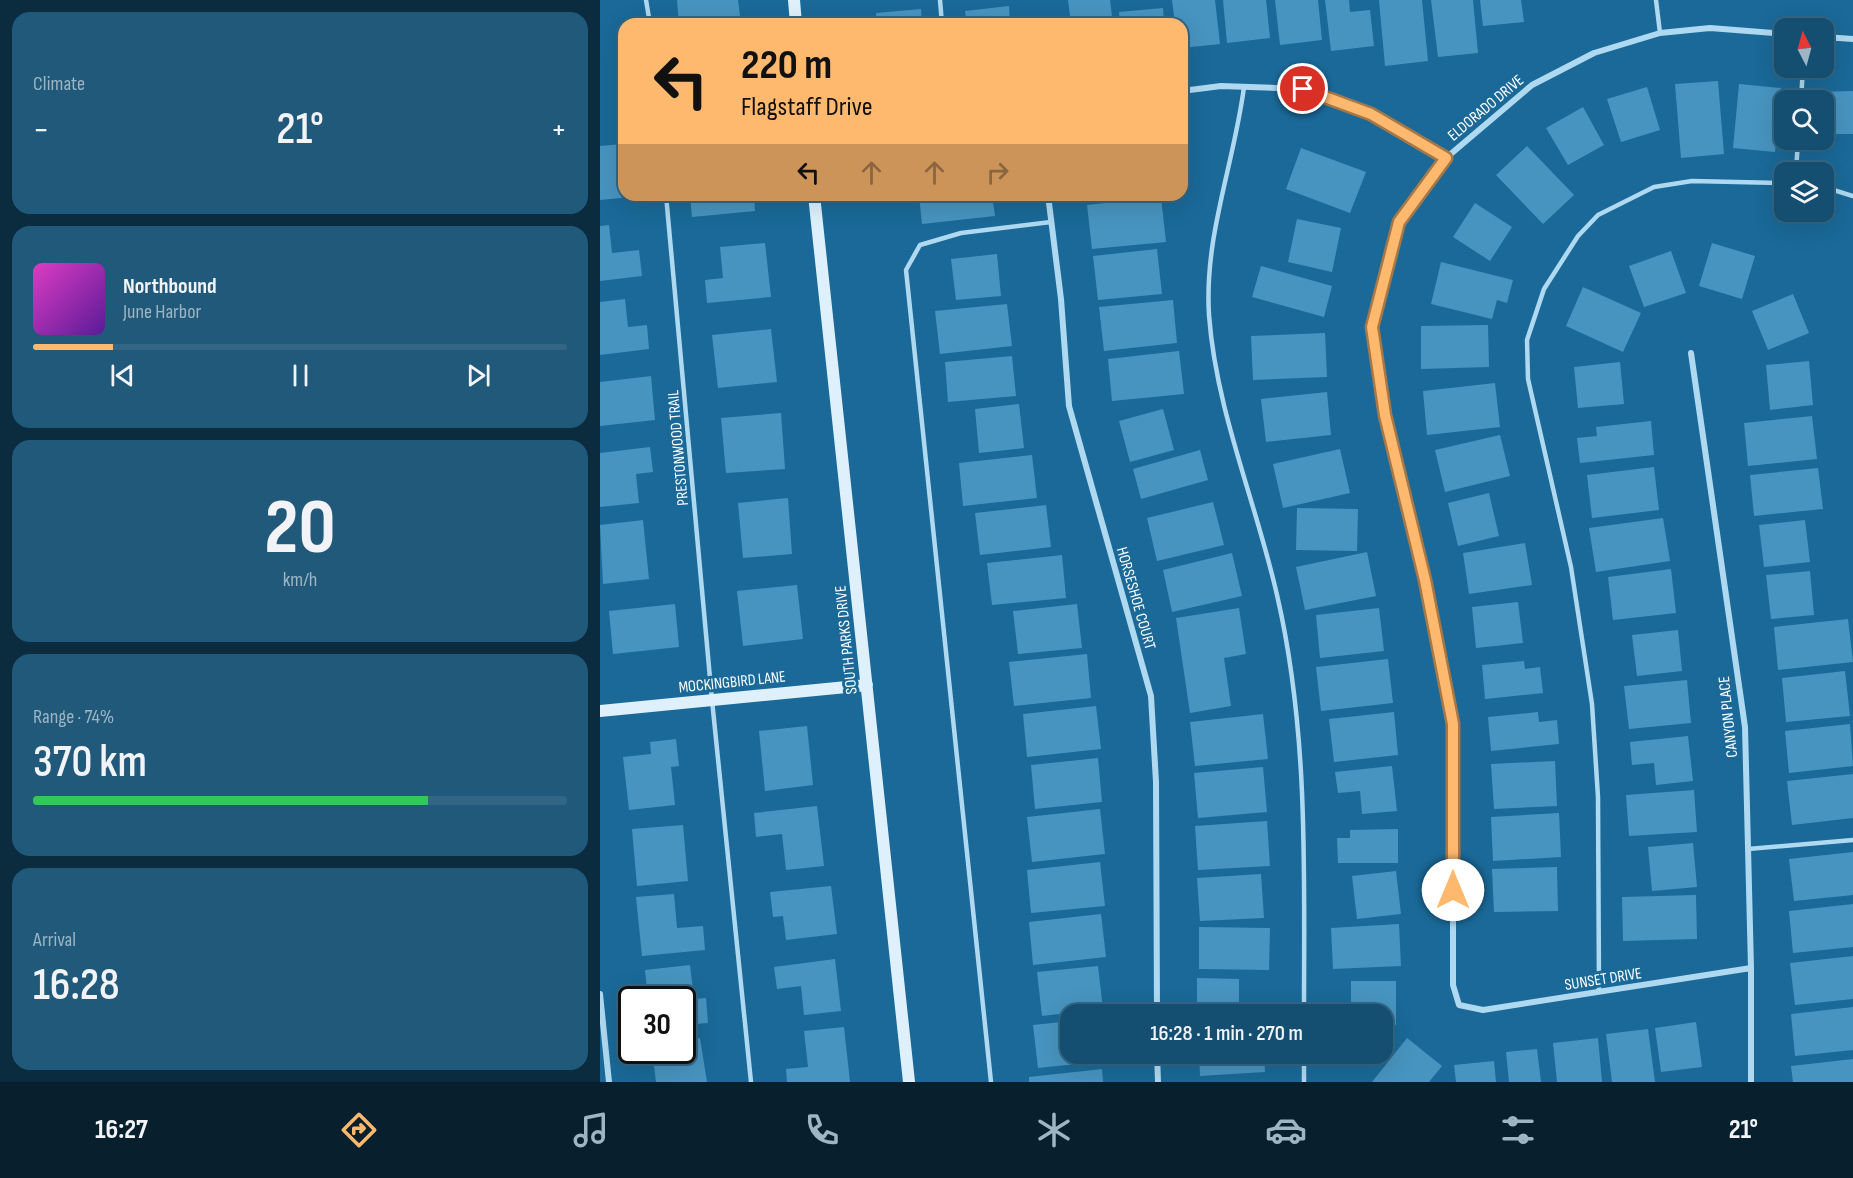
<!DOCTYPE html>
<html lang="en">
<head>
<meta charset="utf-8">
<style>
	body { margin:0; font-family:"Sofia Sans Condensed",sans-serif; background:#21597a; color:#f1f3f6; height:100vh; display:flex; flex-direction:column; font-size:22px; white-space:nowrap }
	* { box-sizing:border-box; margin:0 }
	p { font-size:20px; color:#9db5c4 }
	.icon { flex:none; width:33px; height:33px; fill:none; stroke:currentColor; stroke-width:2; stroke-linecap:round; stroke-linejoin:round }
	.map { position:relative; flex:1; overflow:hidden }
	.side { display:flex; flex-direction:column; gap:12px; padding:12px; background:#0b2b3f; width:600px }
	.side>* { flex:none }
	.banner { position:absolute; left:18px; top:18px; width:570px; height:183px; border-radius:18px; box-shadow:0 6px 24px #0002,0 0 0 2px #336684; background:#ffb96e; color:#111; overflow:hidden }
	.needle { width:39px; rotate:354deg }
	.tools { position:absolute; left:1174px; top:18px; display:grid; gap:12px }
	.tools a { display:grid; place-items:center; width:60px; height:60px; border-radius:12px; background:#144f72; box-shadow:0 6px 24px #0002,0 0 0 2px #336684; font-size:30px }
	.speed { position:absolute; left:18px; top:986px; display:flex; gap:12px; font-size:30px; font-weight:700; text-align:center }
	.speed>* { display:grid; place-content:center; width:78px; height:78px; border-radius:50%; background:#144f72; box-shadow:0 6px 24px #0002,0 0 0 2px #336684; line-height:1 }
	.speed .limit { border:3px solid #111; border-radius:9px; background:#fff; color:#111 }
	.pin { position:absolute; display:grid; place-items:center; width:51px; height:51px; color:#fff; margin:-26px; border:3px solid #fff; border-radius:50%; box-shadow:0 2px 6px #0007 }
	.me { position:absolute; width:66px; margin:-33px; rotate:0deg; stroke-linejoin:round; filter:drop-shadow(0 0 4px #0008) }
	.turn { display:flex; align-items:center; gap:21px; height:126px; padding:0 24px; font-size:27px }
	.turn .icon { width:78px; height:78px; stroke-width:2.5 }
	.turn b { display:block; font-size:42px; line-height:51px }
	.lanes { display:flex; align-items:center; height:57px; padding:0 24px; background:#0003; justify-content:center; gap:30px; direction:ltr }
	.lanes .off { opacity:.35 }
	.big { font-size:45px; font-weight:600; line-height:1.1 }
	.side .tile { flex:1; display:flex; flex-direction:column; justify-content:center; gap:9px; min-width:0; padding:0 21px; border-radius:18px; background:#21597a }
	.side .dial { align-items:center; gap:0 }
	.dial b { font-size:78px; line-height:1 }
	.song { display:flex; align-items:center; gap:18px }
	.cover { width:72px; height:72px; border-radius:9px; background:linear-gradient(135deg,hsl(310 70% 55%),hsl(270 70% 35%)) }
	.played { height:6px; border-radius:3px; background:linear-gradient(90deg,#ffb96e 15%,#336684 15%) }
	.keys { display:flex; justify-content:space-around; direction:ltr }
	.heat { display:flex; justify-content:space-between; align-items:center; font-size:33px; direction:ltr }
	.charge { height:9px; border-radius:4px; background:linear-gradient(90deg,#34c759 74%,#336684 0) }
	.trip { position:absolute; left:460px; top:1004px; width:333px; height:60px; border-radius:18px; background:#144f72; box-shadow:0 6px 24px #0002,0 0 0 2px #336684; font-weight:600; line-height:60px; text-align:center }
	.tabs { display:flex; height:96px; justify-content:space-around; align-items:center; background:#08202e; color:#9db5c4 }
	.tabs .icon { width:42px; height:42px }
	.tabs .on { color:#ffb96e }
	.tabs b { font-size:27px; color:#f1f3f6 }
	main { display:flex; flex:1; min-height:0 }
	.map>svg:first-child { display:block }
	.building { fill:#4794c0 }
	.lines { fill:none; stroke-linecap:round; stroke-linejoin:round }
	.lane { stroke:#afd9f0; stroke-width:4.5 }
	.street { stroke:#afd9f0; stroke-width:6 }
	.secondary { stroke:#ddf0fb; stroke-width:12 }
	.route-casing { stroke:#a67848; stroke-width:15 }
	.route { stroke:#ffb96e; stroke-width:10 }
	.labels { text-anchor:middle; stroke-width:6; stroke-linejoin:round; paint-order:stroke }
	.street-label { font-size:16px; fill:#fff; stroke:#1a6998 }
</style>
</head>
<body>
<main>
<section class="side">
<div class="tile"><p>Climate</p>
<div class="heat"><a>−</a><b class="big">21°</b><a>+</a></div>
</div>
<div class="tile">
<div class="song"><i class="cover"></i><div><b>Northbound</b><p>June Harbor</p></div></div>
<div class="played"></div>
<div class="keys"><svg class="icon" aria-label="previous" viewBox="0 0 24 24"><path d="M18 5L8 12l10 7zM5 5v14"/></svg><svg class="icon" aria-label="pause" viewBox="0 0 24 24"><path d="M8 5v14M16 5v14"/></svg><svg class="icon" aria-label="next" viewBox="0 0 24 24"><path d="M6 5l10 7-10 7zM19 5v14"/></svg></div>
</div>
<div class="tile dial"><b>20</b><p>km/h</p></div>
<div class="tile"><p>Range · 74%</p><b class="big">370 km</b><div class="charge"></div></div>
<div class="tile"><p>Arrival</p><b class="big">16:28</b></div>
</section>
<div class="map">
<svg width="1253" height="1082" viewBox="0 0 1253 1082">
	<rect width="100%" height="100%" fill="#1a6998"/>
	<path class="building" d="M77,0H138L141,24H79Z
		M468,0H510L513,24H471Z
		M572,0H615L620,44L582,48V24H575Z
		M623,0H666L670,38L627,43Z
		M675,0H718L722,40L680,45Z
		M725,0H749L750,12L770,10L774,46L731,51Z
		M779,0H822L828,61L785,66Z
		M831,0H873L878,53L838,57Z
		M880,0H921L924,22L883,26Z
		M409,6L410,24H367L365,11Z
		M563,8L564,24H520L519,12Z
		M321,9L322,24H277L276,13Z
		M458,17L459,24H416V22Z
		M1118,81L1124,154L1081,158L1075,84Z
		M1139,84L1181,88L1175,152L1133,148Z
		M1047,87L1060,130L1021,142L1007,99Z
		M1253,91V134H1224V100H1214V92Z
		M983,107L1004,145L968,165L946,128Z
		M23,144L24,195L31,197L0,200V146Z
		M927,146L974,195L943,224L896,175Z
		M701,148L766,172L750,213L686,189Z
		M90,195H154L155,211L92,217Z
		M319,195H392L395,216L322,224Z
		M561,197L566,242L492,249L487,205Z
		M875,203L912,227L890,261L853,237Z
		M697,219L741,228L732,272L688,262Z
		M9,225L12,253L39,250L42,276L0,281V226Z
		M165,243L171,297L107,303L105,280L123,278L120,247Z
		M1112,243L1155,256L1142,299L1099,286Z
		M557,249L562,294L498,300L493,256Z
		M1071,251L1086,293L1044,307L1029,266Z
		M397,254L401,296L356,300L351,259Z
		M841,262L913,280L907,303L897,300L892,319L831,304Z
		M661,266L732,286L724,317L652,297Z
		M983,287L1041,313L1023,352L966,326Z
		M1193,294L1209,333L1168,350L1152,311Z
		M25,299L28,327L47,325L49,349L0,355V302Z
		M573,300L577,343L504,351L499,307Z
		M407,304L412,346L340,354L335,311Z
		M888,325L889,367L821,369V326Z
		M171,329L177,382L118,388L112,335Z
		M725,333L727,377L653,380L651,336Z
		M579,351L584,394L512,401L508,359Z
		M412,356L416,396L348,402L345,362Z
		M1209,361L1213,405L1170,410L1166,365Z
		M1020,362L1024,404L978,408L974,367Z
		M51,376L55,420L0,426V382Z
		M895,383L900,427L827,435L823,391Z
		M727,392L731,435L666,442L661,399Z
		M419,404L424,448L379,453L375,409Z
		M563,409L574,450L530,462L519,421Z
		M181,413L185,469L126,473L121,418Z
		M1212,416L1217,459L1148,466L1144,423Z
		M1051,421L1054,455L980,463L977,438L997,436L996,427Z
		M900,435L910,476L845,492L835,450Z
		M50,447L53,472L36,474L39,503L0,507V453Z
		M740,449L750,493L683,508L673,464Z
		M600,450L608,480L541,499L533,469Z
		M432,455L437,498L363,506L359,463Z
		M1054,467L1059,510L992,518L987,475Z
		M1218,468L1223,509L1154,516L1150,475Z
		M889,493L899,536L858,546L848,503Z
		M188,498L192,554L143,558L138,503Z
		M613,502L624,545L557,561L547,518Z
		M446,505L451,547L380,555L375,513Z
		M697,508L758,509L757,551L696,550Z
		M1063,518L1070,561L996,572L989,528Z
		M43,520L49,579L3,584L0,525Z
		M1205,520L1210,562L1164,567L1159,525Z
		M925,543L932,585L869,594L863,553Z
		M767,552L776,596L705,610L696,567Z
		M632,553L642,596L572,612L563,570Z
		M462,555L466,598L392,605L387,563Z
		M1071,569L1076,613L1013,620L1008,577Z
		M1210,571L1214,615L1171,619L1166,575Z
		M197,585L203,639L143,646L137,591Z
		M918,602L923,643L876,648L872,607Z
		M75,604L79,647L13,654L9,611Z
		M477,604L482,648L418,654L413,611Z
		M639,608L646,654L624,658L631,706L590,713L576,618Z
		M779,608L784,651L720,658L716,615Z
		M1248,619L1253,662L1178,670L1174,627Z
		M1078,630L1082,671L1037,676L1032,635Z
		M487,654L491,698L414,706L409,662Z
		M788,659L793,703L721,711L716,667Z
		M924,661L925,669L940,667L943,693L885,699L882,665Z
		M1245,671L1250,716L1186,722L1182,678Z
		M1087,680L1091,723L1029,729L1024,686Z
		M496,706L501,749L427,757L423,714Z
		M794,712L798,755L734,762L729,719Z
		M938,712L939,722L957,720L959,744L891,751L888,717Z
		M663,714L668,759L595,766L590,722Z
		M1250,724L1253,766L1189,773L1185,731Z
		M207,726L213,785L165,791L159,731Z
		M1088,736L1093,781L1056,785L1054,763L1032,765L1030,742Z
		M76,739L79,766L71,767L75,805L29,810L23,757L51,754L50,742Z
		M498,758L502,802L435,809L431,765Z
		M955,761L957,806L894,809L891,764Z
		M792,766L797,811L762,814L760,791L738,793L735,772Z
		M663,767L667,812L598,818L594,773Z
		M1253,774V818L1192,825L1187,781Z
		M1094,790L1097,832L1029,836L1026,795Z
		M217,806L224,866L186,870L182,834L156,837L154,813Z
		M500,809L505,854L432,862L427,817Z
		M959,813L961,857L893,861L891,817Z
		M667,821L670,866L598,870L595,826Z
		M83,825L88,881L37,886L32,829Z
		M798,829V863H738L737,838H750V830Z
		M1093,843L1097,887L1052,891L1048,847Z
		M1253,852V895L1194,901L1189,859Z
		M500,862L505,906L431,913L427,870Z
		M957,867L958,911L894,912L892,869Z
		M796,871L801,914L757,919L752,876Z
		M661,874L664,918L600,921L597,878Z
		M231,886L237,934L186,940L183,916L173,917L170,892Z
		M74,894L77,928L103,926L105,950L42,956L36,897Z
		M1096,895L1097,939L1023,941L1022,897Z
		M1253,904V947L1193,953L1189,911Z
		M501,914L506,957L433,965L429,922Z
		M799,924L801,966L733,969L731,928Z
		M599,927L670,928L669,970L599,969Z
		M1253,956V999L1195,1005L1190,963Z
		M235,959L241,1011L204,1015L201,986L177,989L174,967Z
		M90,965L94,999L106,998L108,1023L82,1025V999H48L45,970Z
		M498,966L503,1009L442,1016L437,972Z
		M597,978L639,979V1014H597Z
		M751,981H796V1025H783V1014H751Z
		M1253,1007V1050L1195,1056L1191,1014Z
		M471,1021V1053H505L506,1061L438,1068L433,1025Z
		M1096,1022L1102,1067L1061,1072L1055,1028Z
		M244,1027L250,1082H187L186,1069L208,1067L204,1031Z
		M1048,1029L1055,1082H1012L1006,1034Z
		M100,1038L107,1082H56L52,1050H82V1040Z
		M807,1038L842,1066L829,1082H772Z
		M998,1038L1002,1082H957L953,1043Z
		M937,1049L941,1082H909L906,1052Z
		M599,1053H664L665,1072L600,1076Z
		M1253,1059V1082H1193L1191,1066Z
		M894,1061L896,1082H856L854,1065Z
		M502,1069L503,1082H429V1077Z"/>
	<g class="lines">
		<path class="lane" d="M46,0L50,24
			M340,0L342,24
			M1056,0L1060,33
			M644,87C634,164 604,236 609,315C616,411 656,502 677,595C709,733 704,874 704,1014
			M1201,100L1203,68
			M1196,172L1198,140
			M1224,187L1253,196
			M66,195L112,700L151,1082
			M1148,849L1253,840
			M999,992L998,797L992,704L971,567L928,379L927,340L944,289L978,236L998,215L1054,187L1092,181L1185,183
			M391,1082L306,270L320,245L361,233L451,222
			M704,1082V1053"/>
		<path class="street" d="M1224,37L1253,39
			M582,91L621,86L703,89L771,114L846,158
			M448,195L461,299L469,406L551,696L556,782L557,1014
			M1091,353L1145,727L1151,968V1082
			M1151,968L883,1010L859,1005L853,985V724L825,580L785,415L772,327L799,222L846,158L932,85L994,53L1060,33L1110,28L1185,34
			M0,994L9,1082
			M557,1053L558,1082"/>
		<path class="secondary" d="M194,0L196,24
			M214,195L309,1082
			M0,711L267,685"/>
	</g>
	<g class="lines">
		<defs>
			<path id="route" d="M703,89L771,114L846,158L799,222L772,327L785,415L825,580L853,724V890"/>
		</defs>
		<use href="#route" class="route-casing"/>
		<use href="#route" class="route"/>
	</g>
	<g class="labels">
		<g class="street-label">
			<text transform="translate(885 107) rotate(-40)" y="6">ELDORADO DRIVE</text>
			<text transform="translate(77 448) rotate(-95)" y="6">PRESTONWOOD TRAIL</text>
			<text transform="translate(537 598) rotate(74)" y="6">HORSESHOE COURT</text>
			<text transform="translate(245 640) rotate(-96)" y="6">SOUTH PARKS DRIVE</text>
			<text transform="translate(132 681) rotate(-6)" y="6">MOCKINGBIRD LANE</text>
			<text transform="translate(1127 717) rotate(-96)" y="6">CANYON PLACE</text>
			<text transform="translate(1003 978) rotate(-9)" y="6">SUNSET DRIVE</text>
		</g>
	</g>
</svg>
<div class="tools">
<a><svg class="needle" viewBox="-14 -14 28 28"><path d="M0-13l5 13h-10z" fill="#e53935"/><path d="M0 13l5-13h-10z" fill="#9db5c4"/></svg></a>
<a><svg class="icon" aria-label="search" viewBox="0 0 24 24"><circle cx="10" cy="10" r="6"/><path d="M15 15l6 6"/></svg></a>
<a><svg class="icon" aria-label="layers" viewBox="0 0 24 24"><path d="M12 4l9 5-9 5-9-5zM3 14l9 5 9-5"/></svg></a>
</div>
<div class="speed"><div class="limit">30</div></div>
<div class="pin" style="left:703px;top:89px;background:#d93025"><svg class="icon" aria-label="arrive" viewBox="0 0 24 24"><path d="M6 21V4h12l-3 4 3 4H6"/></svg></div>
<svg class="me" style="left:853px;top:890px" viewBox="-20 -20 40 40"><circle r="19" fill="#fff"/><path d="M0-13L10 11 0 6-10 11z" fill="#ffb96e"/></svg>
<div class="trip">16:28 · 1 min · 270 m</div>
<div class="banner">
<div class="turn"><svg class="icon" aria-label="left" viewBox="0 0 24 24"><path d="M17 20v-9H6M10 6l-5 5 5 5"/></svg><div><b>220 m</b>Flagstaff Drive</div></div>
<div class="lanes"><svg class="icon" aria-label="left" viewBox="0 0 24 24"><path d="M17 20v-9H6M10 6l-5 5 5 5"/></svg><svg class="icon off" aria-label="ahead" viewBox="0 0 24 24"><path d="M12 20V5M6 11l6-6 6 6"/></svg><svg class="icon off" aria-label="ahead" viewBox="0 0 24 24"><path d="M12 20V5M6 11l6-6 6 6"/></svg><svg class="icon off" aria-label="right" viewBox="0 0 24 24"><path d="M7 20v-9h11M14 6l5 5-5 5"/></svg></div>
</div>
</div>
</main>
<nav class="tabs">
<b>16:27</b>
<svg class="icon on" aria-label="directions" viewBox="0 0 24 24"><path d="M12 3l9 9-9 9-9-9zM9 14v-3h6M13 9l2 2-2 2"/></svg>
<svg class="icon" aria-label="music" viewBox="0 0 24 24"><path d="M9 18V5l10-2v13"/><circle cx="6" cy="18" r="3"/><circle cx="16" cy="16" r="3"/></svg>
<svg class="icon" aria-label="phone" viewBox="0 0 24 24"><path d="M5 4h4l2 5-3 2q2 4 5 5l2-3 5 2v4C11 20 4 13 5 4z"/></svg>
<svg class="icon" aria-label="climate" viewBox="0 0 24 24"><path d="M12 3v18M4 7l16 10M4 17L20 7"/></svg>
<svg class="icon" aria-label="car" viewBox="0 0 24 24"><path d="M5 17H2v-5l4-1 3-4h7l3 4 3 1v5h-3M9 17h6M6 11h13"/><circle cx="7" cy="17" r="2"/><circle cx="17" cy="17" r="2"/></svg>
<svg class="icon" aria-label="filters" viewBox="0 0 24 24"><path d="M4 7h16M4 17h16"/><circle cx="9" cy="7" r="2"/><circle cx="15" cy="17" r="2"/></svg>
<b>21°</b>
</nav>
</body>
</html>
